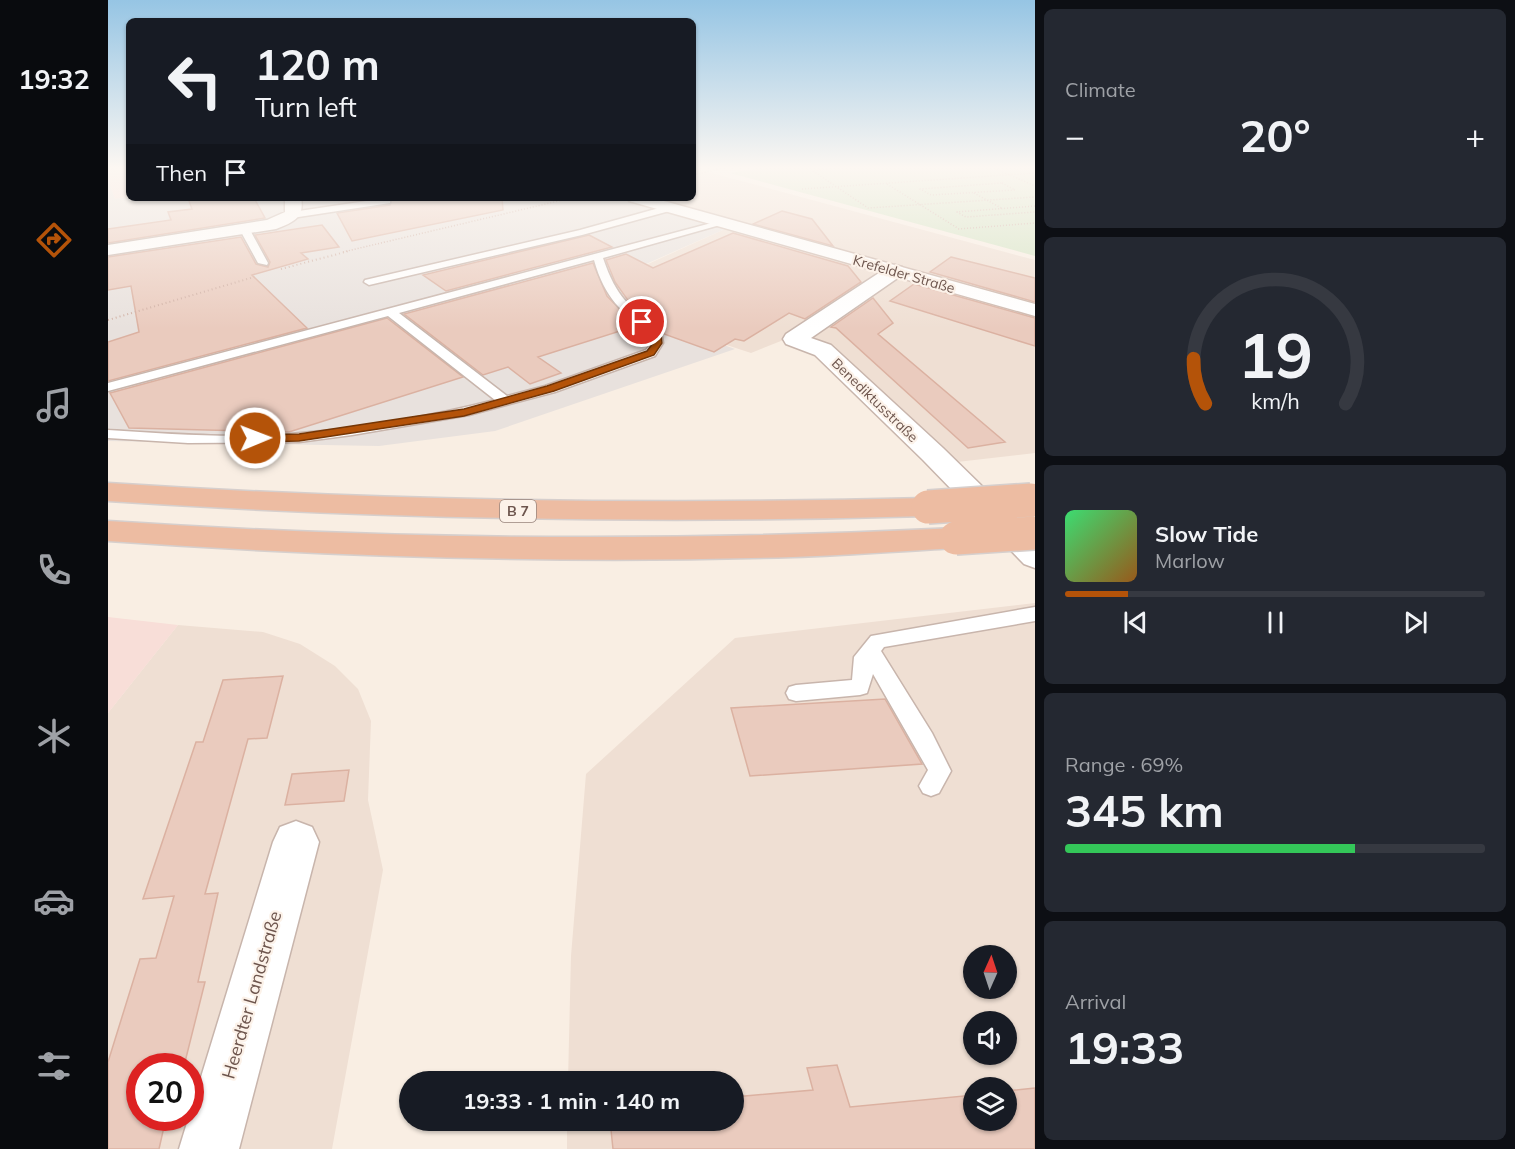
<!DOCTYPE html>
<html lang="en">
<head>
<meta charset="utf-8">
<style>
	body { margin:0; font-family:Mulish,sans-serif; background:#242831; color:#f1f3f6; height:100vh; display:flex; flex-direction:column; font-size:22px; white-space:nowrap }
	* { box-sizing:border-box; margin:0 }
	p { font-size:20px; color:#9ea1a6 }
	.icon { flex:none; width:33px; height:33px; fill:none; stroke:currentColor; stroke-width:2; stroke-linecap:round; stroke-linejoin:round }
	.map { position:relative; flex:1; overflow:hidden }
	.sheet { display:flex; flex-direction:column; gap:9px; padding:9px; background:#0d0f14; width:480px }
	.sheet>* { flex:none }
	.hud { position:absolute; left:18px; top:18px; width:570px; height:183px; border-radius:9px; box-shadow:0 2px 4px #0004; background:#171b24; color:#f1f3f6; overflow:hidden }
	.needle { width:39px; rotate:3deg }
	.tools { position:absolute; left:855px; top:945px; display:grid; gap:12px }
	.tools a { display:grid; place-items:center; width:54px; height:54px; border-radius:50%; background:#171b24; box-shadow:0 2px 4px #0004; font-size:30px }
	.speed { position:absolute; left:18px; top:1053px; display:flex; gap:12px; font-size:30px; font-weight:700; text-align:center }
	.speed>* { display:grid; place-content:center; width:78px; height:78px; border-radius:50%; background:#171b24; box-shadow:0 2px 4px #0004; line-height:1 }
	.speed .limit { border:9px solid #d22; background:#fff; color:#111 }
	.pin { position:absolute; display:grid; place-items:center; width:51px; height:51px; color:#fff; margin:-26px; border:3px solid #fff; border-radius:50%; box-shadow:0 2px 6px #0007 }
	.me { position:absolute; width:66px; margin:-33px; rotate:89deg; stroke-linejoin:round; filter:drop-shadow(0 0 4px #0008) }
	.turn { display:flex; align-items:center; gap:21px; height:126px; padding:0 30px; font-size:27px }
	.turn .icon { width:78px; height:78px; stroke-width:2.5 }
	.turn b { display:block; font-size:42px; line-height:51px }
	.then { display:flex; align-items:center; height:57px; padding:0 30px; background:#0003; gap:12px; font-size:22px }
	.big { font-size:45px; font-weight:700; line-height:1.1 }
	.sheet .widget { flex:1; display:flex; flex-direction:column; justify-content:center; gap:9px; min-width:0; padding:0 21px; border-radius:9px; background:#242831 }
	.sheet .dial { align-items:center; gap:0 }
	.dial svg { height:156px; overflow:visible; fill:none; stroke:#363941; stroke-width:7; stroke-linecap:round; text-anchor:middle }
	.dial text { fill:#f1f3f6; stroke:none }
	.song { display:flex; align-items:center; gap:18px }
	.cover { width:72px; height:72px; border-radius:9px; background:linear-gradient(135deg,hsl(140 70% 55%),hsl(30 70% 35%)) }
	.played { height:6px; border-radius:3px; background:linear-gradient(90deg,#b45309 15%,#363941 15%) }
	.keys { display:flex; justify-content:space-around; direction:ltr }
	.heat { display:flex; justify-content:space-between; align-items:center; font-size:33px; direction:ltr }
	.charge { height:9px; border-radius:4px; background:linear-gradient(90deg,#34c759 69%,#363941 0) }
	.trip { position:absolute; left:291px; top:1071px; width:345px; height:60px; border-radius:30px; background:#171b24; box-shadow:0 2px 4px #0004; font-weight:700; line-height:60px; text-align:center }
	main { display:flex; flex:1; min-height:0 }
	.tabs { display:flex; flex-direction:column; width:108px; justify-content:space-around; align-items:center; background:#090b0e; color:#9ea1a6 }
	.tabs .icon { width:42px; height:42px }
	.tabs .current { color:#b45309 }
	.tabs b { font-size:27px; color:#f1f3f6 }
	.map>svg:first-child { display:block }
	.residential { fill:#efdfd3; fill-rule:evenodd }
	.commercial { fill:#f8ded8 }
	.industrial { fill:#e8e1dd }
	.green { fill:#d4e4c4 }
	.building { fill:#eacbbe; stroke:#dbb1a1; stroke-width:1.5 }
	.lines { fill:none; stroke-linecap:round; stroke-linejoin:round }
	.service-casing { stroke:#c8b5ac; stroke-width:3 }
	.minor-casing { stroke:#c8b5ac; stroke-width:3 }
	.secondary-casing { stroke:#cdb7ac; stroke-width:3 }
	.trunk-casing { stroke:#d6cfcd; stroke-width:3 }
	.path-far1 { stroke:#cfaea2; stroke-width:1.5; stroke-dasharray:1 2; stroke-linecap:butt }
	.path { stroke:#cfaea2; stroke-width:2; stroke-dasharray:1 3; stroke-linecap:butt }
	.service { fill:#fff; fill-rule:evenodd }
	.minor { fill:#fff; fill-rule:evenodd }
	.secondary { fill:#fff; fill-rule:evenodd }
	.trunk { fill:#edbca2; fill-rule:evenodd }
	.trunk-bridge-casing { stroke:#d6cfcd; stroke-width:36; stroke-linecap:butt }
	.trunk-bridge { stroke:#edbca2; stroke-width:33 }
	.route { fill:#b45309; stroke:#753606; stroke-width:1.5 }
	.labels { text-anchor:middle; stroke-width:4.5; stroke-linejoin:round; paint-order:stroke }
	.far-street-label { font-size:14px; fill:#6d554d; stroke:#fcf2e9 }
	.shield { fill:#fcf2e9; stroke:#98847c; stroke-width:1.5 }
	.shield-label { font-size:14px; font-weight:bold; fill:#6d554d }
	.near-street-label { font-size:18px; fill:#6d554d; stroke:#fcf2e9 }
</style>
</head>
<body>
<main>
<nav class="tabs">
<b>19:32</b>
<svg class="icon current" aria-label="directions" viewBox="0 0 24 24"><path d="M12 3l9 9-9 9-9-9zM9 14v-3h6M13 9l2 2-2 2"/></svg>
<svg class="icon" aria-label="music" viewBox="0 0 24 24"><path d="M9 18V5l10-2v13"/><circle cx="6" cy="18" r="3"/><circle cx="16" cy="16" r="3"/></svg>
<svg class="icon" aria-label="phone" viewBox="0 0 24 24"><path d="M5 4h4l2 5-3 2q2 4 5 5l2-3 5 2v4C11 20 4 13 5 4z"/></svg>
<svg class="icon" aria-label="climate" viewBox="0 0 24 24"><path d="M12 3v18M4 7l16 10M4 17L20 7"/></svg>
<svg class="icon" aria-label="car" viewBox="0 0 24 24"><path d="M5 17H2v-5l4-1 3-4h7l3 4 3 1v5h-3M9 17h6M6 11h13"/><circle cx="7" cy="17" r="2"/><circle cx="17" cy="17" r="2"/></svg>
<svg class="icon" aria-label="filters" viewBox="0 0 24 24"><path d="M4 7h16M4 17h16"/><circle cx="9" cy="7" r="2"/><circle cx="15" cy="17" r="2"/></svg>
</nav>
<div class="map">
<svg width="927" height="1149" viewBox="0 0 927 1149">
	<rect width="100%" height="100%" fill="#f9eee3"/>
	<path class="residential" d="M585,168L927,260V305L543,198H585Z
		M617,229L927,318V453L849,462L688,335L643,353L573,330L529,269Z
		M927,603V1149H459V1121L626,1120V1082L460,1081L463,956L478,774L627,638ZM866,956H898V988H866ZM866,1022H898V1054H866ZM866,1088H898V1120H866Z
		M70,625L155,632L192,644L227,666L250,689L263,721L260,800L275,870L224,1149H0V713ZM32,1066H82V1118H32Z"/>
	<path class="commercial" d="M0,168H21V197L7,199L0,180Z
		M0,617L70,625L0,713Z"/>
	<path class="industrial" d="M0,180L7,199L21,197L507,198L617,229L529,268L574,330L627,349L387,431L271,446L0,441Z"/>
	<path class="green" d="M653,168H927V256L622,173Z"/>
	<path class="building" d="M80,198H146L157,218L0,243V229L63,220L60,212L84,209Z
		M284,198H394L395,210L244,241L229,213L282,205Z
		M674,211L704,219L725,246L645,224Z
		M214,225L231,247L193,253L200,259L144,275L199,328L0,381V342L31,332L23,286L0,290V257L133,237L148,264L160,267L162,262L147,235Z
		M625,233L740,266L753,282L697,319L681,313L636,341L627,339L606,352L556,334L554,329L519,299L507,282L498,260L518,254L545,268Z
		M481,235L504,247L338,291L315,275Z
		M843,257L927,278V302L822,272Z
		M485,263L499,296L528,326L430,357L453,373L422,384L400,367L375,375L296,314Z
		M806,284L927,318V346L782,301Z
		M765,298L785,323L770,334L897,442L860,448L728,328L723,327Z
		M279,318L355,377L181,432L21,428L2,393Z
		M175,676L159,738L140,739L97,894L110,893L90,982H97L76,1066H32V1118H58L51,1149H0V1062L32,959L48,958L66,896L35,899L88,742H95L115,680Z
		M777,699L814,764L642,776L623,708Z
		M241,770L236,801L177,805L184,774Z
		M729,1065L742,1107L866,1095V1120H898V1091L927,1088V1149H505L502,1120H626V1097L705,1090L699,1068Z"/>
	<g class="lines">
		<defs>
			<path id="service" d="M279,198L282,199V203L184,218L179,215L184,212Z
				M562,205L566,208L565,210L474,235L261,285L256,282L257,280L472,230Z
				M611,221L619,223L495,258C509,299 521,306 553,331L555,343L547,356L447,392L361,415L244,435L191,442L80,443L0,438V430C63,434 129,439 193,433C257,428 324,416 387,400L280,316L0,391V383ZM486,260C497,299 513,311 543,335V343L538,350L437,386L399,396L291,313Z
				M134,228L142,230L160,263L159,265L150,263L132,230Z
				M927,607V621L776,647L773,651L824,733L843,771L831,793L823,796L815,793L811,786L820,770L765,674L759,693L752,695L688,701L681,699L678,693L681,687L688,685L744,680L746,657L763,636Z"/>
			<path id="minor" d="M177,198H193C197,218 184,223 168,229L0,255V245L159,220L177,212Z
				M787,265L794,267L797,271L794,275L703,338L723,345L835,448L927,538V568L916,564L815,460L707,355L678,344L675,339L678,334L780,267Z
				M188,821L204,827L211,842L131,1149H71L165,842L172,827Z"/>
			<path id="secondary" d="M519,198H545L927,304V316L521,201Z"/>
			<path id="trunk" d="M0,483C273,501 546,505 820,498L831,501L835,507L831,513L820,516C546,524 273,519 0,501Z
				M0,521C283,540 565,542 848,528L859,531L864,538L859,545L848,548C794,551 739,555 685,557C456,564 228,557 0,541Z"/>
		</defs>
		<use href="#service" class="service-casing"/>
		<use href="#minor" class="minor-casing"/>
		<use href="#secondary" class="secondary-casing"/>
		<use href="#trunk" class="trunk-casing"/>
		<path class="path-far1" d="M886,168L927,186
			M0,171L5,168
			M705,171L760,208L927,197
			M706,171L724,168
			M585,175L615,168
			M894,183L907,190L823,195L812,189Z
			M779,184L851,229L927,223
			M694,189L927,173
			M866,193L895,209
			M927,206L849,212L858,217L927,212
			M235,252L463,198"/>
		<path class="path" d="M173,269L241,251
			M0,320L146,277"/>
		<use href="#service" class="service"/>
		<use href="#minor" class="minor"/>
		<use href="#secondary" class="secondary"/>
		<use href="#trunk" class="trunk"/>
		<defs>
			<path id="trunk-bridge" d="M820,507L923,500
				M848,538L927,533"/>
		</defs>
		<use href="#trunk-bridge" class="trunk-bridge-casing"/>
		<use href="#trunk-bridge" class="trunk-bridge"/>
	</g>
	<linearGradient id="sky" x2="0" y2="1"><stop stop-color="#96c5e4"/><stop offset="0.51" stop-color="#fcf7f2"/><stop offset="1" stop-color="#fcf7f2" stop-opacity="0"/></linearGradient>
	<rect width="927" height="329" fill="url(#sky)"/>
	<path class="route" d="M531,320H537L553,334L554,343L546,355L446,391L356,416L191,441L147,442L141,438L147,435L191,434L356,409L439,386L539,351L545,343L544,335L531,324Z"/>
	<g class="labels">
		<g class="far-street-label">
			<text transform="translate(796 274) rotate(16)" y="5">Krefelder Straße</text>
			<text transform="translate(767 400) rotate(44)" y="5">Benediktusstraße</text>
		</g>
		<rect class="shield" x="392" y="500" width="36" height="22" rx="4.5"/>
		<g class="shield-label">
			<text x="410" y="516">B 7</text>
		</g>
		<g class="near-street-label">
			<text transform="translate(144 995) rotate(-74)" y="6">Heerdter Landstraße</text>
		</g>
	</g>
</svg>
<div class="tools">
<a><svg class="needle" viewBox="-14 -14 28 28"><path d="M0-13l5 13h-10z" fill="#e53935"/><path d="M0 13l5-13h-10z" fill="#9ea1a6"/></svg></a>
<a><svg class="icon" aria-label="sound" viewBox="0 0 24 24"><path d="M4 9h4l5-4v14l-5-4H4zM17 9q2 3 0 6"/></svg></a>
<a><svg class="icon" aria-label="layers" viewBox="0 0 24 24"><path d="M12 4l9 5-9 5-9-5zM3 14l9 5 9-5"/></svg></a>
</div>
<div class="speed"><div class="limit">20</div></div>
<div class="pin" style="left:534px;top:322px;background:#d93025"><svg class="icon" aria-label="arrive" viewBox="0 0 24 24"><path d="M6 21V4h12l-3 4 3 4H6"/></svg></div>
<svg class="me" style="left:147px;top:438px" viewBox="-20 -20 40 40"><circle r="17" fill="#b45309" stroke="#fff" stroke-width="3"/><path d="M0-11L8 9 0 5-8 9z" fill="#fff"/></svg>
<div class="trip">19:33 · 1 min · 140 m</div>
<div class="hud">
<div class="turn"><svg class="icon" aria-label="left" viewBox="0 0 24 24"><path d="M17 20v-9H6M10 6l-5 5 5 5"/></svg><div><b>120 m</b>Turn left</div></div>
<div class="then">Then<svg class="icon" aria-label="arrive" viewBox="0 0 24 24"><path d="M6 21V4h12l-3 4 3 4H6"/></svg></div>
</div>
</div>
<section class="sheet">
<div class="widget"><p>Climate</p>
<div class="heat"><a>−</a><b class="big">20°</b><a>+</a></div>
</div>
<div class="widget dial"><svg viewBox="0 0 100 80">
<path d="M14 69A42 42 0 1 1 86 69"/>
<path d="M14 69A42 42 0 0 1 8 46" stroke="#b45309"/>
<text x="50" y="56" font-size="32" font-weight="700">19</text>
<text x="50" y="72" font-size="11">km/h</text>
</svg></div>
<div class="widget">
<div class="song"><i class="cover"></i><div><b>Slow Tide</b><p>Marlow</p></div></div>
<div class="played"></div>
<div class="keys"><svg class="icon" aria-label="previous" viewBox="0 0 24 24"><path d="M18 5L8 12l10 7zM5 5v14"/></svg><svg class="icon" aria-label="pause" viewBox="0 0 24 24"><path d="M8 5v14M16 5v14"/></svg><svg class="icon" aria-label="next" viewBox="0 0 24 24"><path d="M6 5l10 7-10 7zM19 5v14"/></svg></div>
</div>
<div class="widget"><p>Range · 69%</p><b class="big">345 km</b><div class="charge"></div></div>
<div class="widget"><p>Arrival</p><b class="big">19:33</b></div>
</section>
</main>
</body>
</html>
